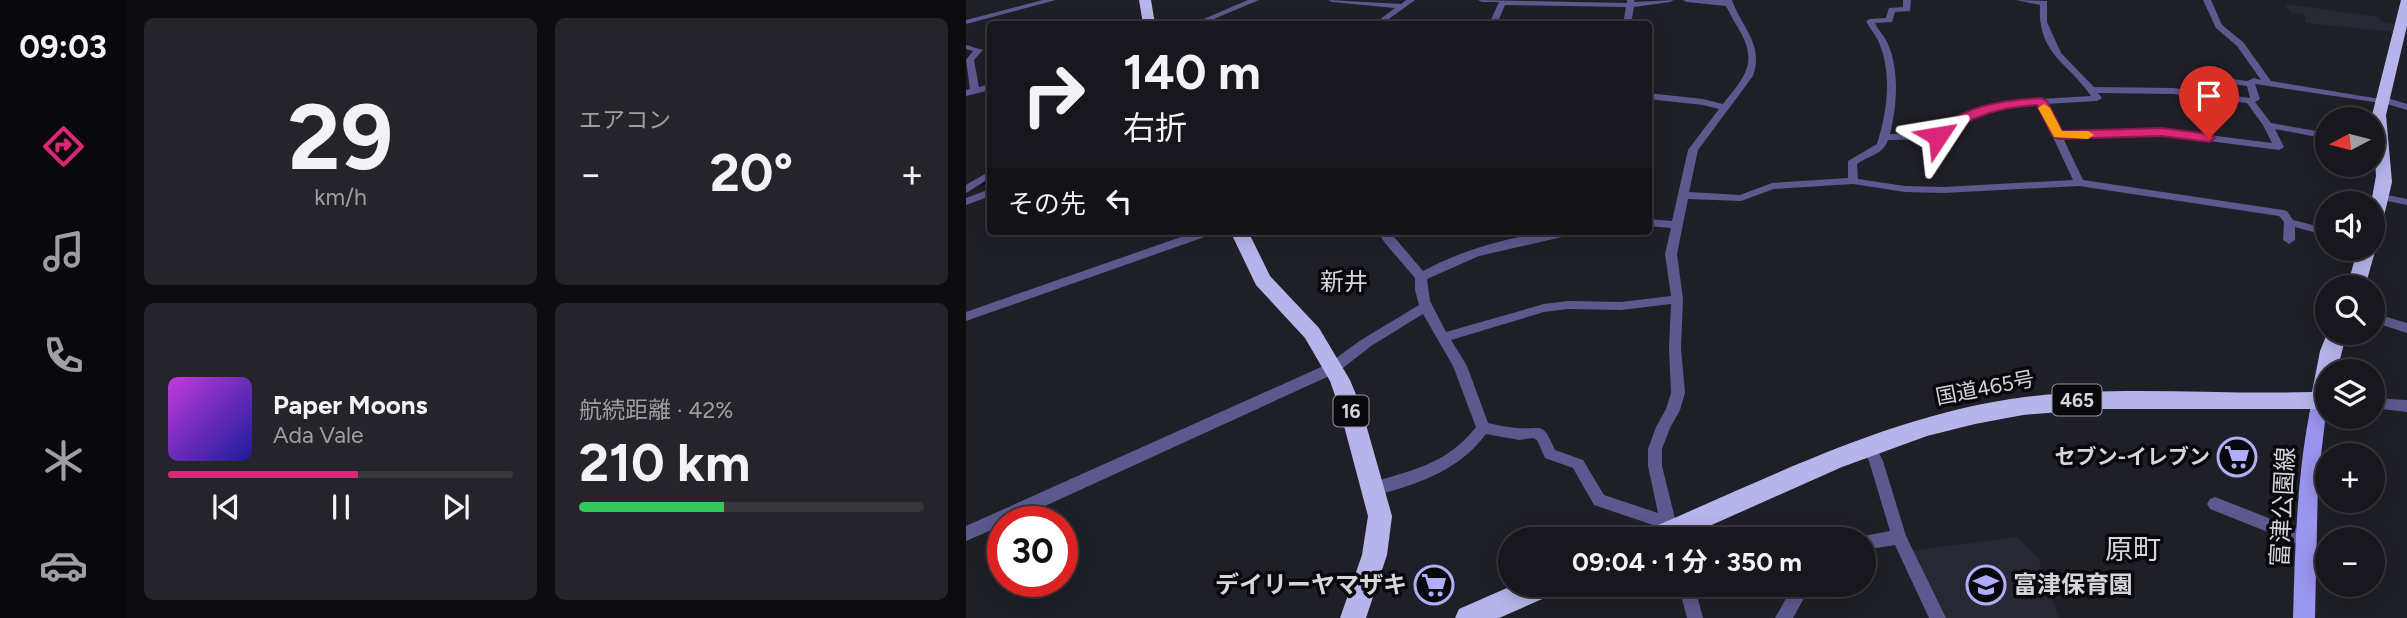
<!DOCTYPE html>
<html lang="ja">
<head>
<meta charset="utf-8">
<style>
	body { margin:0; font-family:Figtree,"Noto Sans JP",sans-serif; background:#24242a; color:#f1f3f6; height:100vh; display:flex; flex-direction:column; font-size:26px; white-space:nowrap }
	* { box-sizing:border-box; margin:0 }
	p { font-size:23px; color:#9e9fa4 }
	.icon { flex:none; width:38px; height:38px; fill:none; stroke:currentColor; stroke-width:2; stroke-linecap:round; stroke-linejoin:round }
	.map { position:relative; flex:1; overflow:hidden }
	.sheet { display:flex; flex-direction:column; gap:18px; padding:18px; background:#0d0d10; width:840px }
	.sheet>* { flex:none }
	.hud { position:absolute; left:21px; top:21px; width:665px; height:214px; border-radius:7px; box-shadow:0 4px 18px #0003,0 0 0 2px #36363b; background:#17171d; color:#f1f3f6; overflow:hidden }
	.needle { width:46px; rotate:263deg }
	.controls { position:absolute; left:1349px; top:107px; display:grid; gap:14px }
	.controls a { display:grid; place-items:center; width:70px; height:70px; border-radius:50%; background:#17171d; box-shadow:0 4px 18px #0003,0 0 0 2px #36363b; font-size:35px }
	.speed { position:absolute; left:21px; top:506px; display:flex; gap:14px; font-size:35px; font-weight:700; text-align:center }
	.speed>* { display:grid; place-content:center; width:91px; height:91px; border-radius:50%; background:#17171d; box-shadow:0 4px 18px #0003,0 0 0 2px #36363b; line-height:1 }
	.speed .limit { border:10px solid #d22; background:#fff; color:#111 }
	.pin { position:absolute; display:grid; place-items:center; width:60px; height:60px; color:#fff; margin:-72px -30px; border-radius:50% 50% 50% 0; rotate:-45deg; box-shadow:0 0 7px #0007 }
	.pin .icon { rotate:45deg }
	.me { position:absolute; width:77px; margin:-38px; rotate:57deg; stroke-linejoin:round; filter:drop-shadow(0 0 5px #0008) }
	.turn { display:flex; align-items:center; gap:24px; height:147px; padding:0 21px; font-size:32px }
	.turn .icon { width:91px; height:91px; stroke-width:2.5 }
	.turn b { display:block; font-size:49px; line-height:60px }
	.then { display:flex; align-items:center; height:66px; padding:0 21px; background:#0003; gap:14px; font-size:26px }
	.big { font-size:52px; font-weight:700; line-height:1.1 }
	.sheet .tile { flex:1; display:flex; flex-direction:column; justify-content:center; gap:10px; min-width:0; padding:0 24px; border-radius:10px; background:#24242a }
	.sheet .dial { align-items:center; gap:0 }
	.dial b { font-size:91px; line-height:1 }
	.song { display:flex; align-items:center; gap:21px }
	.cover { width:84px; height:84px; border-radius:10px; background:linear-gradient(135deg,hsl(290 70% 55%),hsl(240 70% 35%)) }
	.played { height:7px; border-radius:4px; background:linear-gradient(90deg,#db2777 55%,#36363b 55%) }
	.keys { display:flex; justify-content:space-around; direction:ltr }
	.heat { display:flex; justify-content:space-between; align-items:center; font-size:38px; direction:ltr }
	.charge { height:10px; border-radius:5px; background:linear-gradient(90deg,#34c759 42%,#36363b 0) }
	.sheet .tiles { flex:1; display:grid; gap:18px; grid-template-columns:repeat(2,1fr) }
	.trip { position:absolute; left:532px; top:527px; width:378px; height:70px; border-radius:35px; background:#17171d; box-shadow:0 4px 18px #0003,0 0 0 2px #36363b; font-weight:700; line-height:70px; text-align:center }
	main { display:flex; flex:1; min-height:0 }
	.tab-bar { display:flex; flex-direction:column; width:126px; justify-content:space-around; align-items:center; background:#09090c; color:#9e9fa4 }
	.tab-bar .icon { width:49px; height:49px }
	.tab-bar .on { color:#db2777 }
	.tab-bar b { font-size:32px; color:#f1f3f6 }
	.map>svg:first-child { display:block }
	.built { fill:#282835 }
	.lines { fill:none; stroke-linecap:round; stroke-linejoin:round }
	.stream { stroke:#0f0037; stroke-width:2.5 }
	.minor { fill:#5c598f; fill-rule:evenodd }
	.major { fill:#9a95ee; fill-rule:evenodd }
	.highway { fill:#b6b5eb; fill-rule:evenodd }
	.route { fill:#db2777; stroke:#8e194d; stroke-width:2 }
	.slow { fill:#f59e0b }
	.labels { text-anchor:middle; stroke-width:7; stroke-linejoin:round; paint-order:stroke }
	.shield { fill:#09090d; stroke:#98989c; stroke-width:2 }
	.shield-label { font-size:19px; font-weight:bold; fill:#d5d5da }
	.street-label { font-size:21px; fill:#d5d5da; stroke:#09090d }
	.poi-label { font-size:21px; font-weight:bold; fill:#d5d5da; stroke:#09090d; text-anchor:end }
	.quarter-label { font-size:24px; fill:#d5d5da; stroke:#09090d }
	.near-street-label { font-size:24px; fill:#d5d5da; stroke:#09090d }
	.near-poi-label { font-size:24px; font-weight:bold; fill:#d5d5da; stroke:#09090d; text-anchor:end }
	.near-neighbourhood-label { font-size:28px; fill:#d5d5da; stroke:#09090d }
</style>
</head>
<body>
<main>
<nav class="tab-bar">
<b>09:03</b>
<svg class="icon on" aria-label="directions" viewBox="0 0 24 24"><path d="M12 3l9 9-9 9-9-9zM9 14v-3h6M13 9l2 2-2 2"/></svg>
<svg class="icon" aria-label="music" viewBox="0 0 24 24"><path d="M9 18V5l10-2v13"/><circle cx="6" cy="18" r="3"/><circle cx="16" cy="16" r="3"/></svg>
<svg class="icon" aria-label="phone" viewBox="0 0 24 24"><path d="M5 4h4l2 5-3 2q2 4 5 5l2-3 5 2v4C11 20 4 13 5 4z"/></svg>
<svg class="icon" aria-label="climate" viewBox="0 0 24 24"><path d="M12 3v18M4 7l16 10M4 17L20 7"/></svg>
<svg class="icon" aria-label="car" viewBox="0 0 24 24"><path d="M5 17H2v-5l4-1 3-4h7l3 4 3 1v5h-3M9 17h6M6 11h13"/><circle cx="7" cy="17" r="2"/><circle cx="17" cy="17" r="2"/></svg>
</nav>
<section class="sheet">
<div class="tiles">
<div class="tile dial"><b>29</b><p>km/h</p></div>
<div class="tile"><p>エアコン</p>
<div class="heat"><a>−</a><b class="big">20°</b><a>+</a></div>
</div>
<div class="tile">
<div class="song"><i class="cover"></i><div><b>Paper Moons</b><p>Ada Vale</p></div></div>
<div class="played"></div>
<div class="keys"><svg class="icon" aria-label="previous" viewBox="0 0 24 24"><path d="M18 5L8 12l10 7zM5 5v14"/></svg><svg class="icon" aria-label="pause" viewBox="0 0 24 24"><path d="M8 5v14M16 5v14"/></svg><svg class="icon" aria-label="next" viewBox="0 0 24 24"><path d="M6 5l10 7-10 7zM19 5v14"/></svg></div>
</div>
<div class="tile"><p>航続距離 · 42%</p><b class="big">210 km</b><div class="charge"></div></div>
</div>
</section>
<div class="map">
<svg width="1441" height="618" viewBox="0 0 1441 618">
	<rect width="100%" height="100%" fill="#1f1f27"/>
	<path class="built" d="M1318,4L1414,17L1413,21L1428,24L1427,32L1340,23L1338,14L1326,13Z
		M1051,537L1072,558L1093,618H976L943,551Z"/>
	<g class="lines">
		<path class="stream" d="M16,185L24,178"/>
		<path class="minor" d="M77,0H90L0,24V20Z
			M282,0H293L236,24H226Z
			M362,0L435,4L440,0H449L416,24H408L429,8L366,2Z
			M512,0L661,3V0H669L668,2L708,0L704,2L668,7L665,24H657L660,7L539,5L531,24H523L533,2H516Z
			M717,0H766C776,28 798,44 787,76L732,150L723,192L774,195L806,183L882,178V161L911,144C921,112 926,77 914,45C911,36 904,29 900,21L904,19L920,18L923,8L937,7V0H945L944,11L929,12L926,22L909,23C912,30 918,35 921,42C934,70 931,105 924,134L970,133L987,119L1038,101L1125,96C1102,62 1071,54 1074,5L1050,0L1081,1V22L1095,53L1128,87L1207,88L1284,98L1281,86L1225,79L1221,76L1225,73L1281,81L1288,78L1295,80L1271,46L1250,28L1237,0H1245L1256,25L1277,42L1305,81L1414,99L1418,97L1441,104V110L1421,104L1289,84L1294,99L1289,102L1305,123L1362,133V139L1309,129L1318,147L1313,150L1196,135L1097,138L1117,180L1317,210L1321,211L1327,220L1362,229V236L1329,227V240L1323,244L1317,240L1318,222L1313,216L1113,186L978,193L939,192L887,184L808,189L775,201L722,199L711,254L717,299L715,348L719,393L714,410L704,428L696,449V466L714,539H698L696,528L628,505L607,468L579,458L571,440L567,438L553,440L520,434C497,465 465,479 429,490C420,492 411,497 403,494L401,489L403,484C446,469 479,466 510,427L487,366L457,314L405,346L372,372L44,522H37V525L0,541V526L362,364L395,340L453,305L449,290V278L419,243L411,231H423L457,271C502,247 559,231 611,231L605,235L513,256L461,279L464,301L480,332L578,304L602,301L655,302L705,296L699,254L705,228L682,226V219L706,221L722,150L753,109L737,105L682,99V93L737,99L757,104C775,81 792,66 776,35C771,26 765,16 760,6L721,2ZM1132,93L1207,94L1281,103L1297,125L1306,143L1196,129L1094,132L1081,104L1131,101L1136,98ZM1072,105L1107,180L978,187L939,186L892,179L891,164C902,156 918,154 922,140L972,139L993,123L1039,107ZM705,304L703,348L705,393L700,409L690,427L682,449V466L692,513L638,495L617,460L589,450C576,420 577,430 550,428C541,427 531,425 522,423L501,366L485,340L578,312L602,309L655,310Z
			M0,45L17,50L8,60L13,87L24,84V90L0,96V90L4,89L0,60L7,51L0,49Z
			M24,171V178L0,193V185Z
			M24,189V196L0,205V198Z
			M1416,194L1441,199V205L1412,199L1411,197L1412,195Z
			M232,231H249L247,234L0,321V312Z
			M1407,313L1441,323V333L1407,322Z
			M1407,398L1441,400V412L1407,408Z
			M903,441L908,443L917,461L940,536L980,618H963L929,545L898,550V539H892L898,536L924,531L903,461L896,447L898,443Z
			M1249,497L1346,535L1348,540L1346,545L1340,547L1244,509L1241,504L1244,499Z
			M712,584H728L737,618H721Z
			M828,584H846L827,618H809Z"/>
		<path class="major" d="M1355,393L1362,396L1352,481L1349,618H1327C1329,545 1331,472 1346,400L1349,395Z"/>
		<path class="highway" d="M173,0H185L189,24H177Z
			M1435,0H1441V26L1420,115L1426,182L1416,225L1407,231L1405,203L1410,176L1406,115Z
			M264,231H282L304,276L353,328L384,380L395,407L426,516L421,555L400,618H374L396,555L402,516L373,407L364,381L339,338L290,285Z
			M1407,244L1410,248L1399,287H1381L1392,248H1407Z
			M1362,331L1381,332L1371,371H1362V406L1355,409H1131L1057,415L1009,424L961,436L876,467L714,539H675L678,531C801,479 925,414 1059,397C1154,385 1250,395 1346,392L1354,351Z
			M550,584H594L590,593L533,618H489L493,609Z"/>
	</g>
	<path class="route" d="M1075,98L1081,101L1096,131L1196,128L1243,134L1249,138L1243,142L1196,136L1092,139L1086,135L1071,105C1036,107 1004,115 977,139H968L966,136C992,106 1037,100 1075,98Z"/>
	<path class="slow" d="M1078,104L1084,108L1096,131H1122L1128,135L1122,139L1088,137L1072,108Z"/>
	<defs>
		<symbol id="supermarket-ring" viewBox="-11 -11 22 22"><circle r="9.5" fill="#09090d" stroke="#b0aefa" stroke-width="1.5"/><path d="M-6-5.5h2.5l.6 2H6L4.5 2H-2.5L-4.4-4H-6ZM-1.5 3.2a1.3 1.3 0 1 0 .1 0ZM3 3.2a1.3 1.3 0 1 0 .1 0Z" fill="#b0aefa"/></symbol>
		<symbol id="school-ring" viewBox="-11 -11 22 22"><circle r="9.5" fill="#09090d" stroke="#b0aefa" stroke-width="1.5"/><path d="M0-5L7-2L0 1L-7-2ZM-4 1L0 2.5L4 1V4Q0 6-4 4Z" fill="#b0aefa"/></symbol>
	</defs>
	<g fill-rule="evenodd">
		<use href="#supermarket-ring" x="1249" y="435" width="44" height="44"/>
		<use href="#supermarket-ring" x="446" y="563" width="44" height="44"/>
		<use href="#school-ring" x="998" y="563" width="44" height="44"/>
	</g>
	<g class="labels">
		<g class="shield">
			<rect x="1086.5" y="384.5" width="49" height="31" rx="5"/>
			<rect x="367.5" y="395.5" width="35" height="31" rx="5"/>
		</g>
		<g class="shield-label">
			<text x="1111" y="407">465</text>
			<text x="385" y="418">16</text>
		</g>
		<g class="street-label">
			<text transform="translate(1019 388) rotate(-11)" y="7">国道465号</text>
		</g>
		<g class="poi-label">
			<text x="1244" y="464">セブン-イレブン</text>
		</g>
		<g class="quarter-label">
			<text x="378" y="290">新井</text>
		</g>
		<g class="near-street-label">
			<text transform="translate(1317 507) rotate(-87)" y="8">富津公園線</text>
		</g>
		<g class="near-poi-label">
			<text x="441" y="593">デイリーヤマザキ</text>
			<text x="1047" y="593" text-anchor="start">富津保育園</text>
		</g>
		<g class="near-neighbourhood-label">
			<text x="1167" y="559">原町</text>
		</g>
	</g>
</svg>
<div class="controls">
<a><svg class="needle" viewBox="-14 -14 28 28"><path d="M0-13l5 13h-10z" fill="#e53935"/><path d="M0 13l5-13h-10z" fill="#9e9fa4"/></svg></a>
<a><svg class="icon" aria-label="sound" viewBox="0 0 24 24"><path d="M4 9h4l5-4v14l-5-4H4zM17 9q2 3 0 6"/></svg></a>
<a><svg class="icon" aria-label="search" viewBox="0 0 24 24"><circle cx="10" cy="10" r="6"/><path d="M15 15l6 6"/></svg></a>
<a><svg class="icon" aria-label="layers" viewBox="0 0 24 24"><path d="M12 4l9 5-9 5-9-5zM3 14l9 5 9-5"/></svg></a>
<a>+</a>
<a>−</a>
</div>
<div class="speed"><div class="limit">30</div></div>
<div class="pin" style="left:1243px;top:138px;background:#d93025"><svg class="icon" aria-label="arrive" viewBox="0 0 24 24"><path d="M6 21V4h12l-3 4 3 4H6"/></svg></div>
<svg class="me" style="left:972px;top:136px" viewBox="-20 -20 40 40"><path d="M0-17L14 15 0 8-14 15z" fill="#db2777" stroke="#fff" stroke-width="4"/></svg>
<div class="trip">09:04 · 1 分 · 350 m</div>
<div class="hud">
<div class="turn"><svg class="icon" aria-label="right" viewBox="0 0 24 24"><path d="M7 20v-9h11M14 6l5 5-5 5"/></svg><div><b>140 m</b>右折</div></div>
<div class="then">その先<svg class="icon" aria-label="left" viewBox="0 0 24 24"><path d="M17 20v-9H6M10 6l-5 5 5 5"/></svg></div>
</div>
</div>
</main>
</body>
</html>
